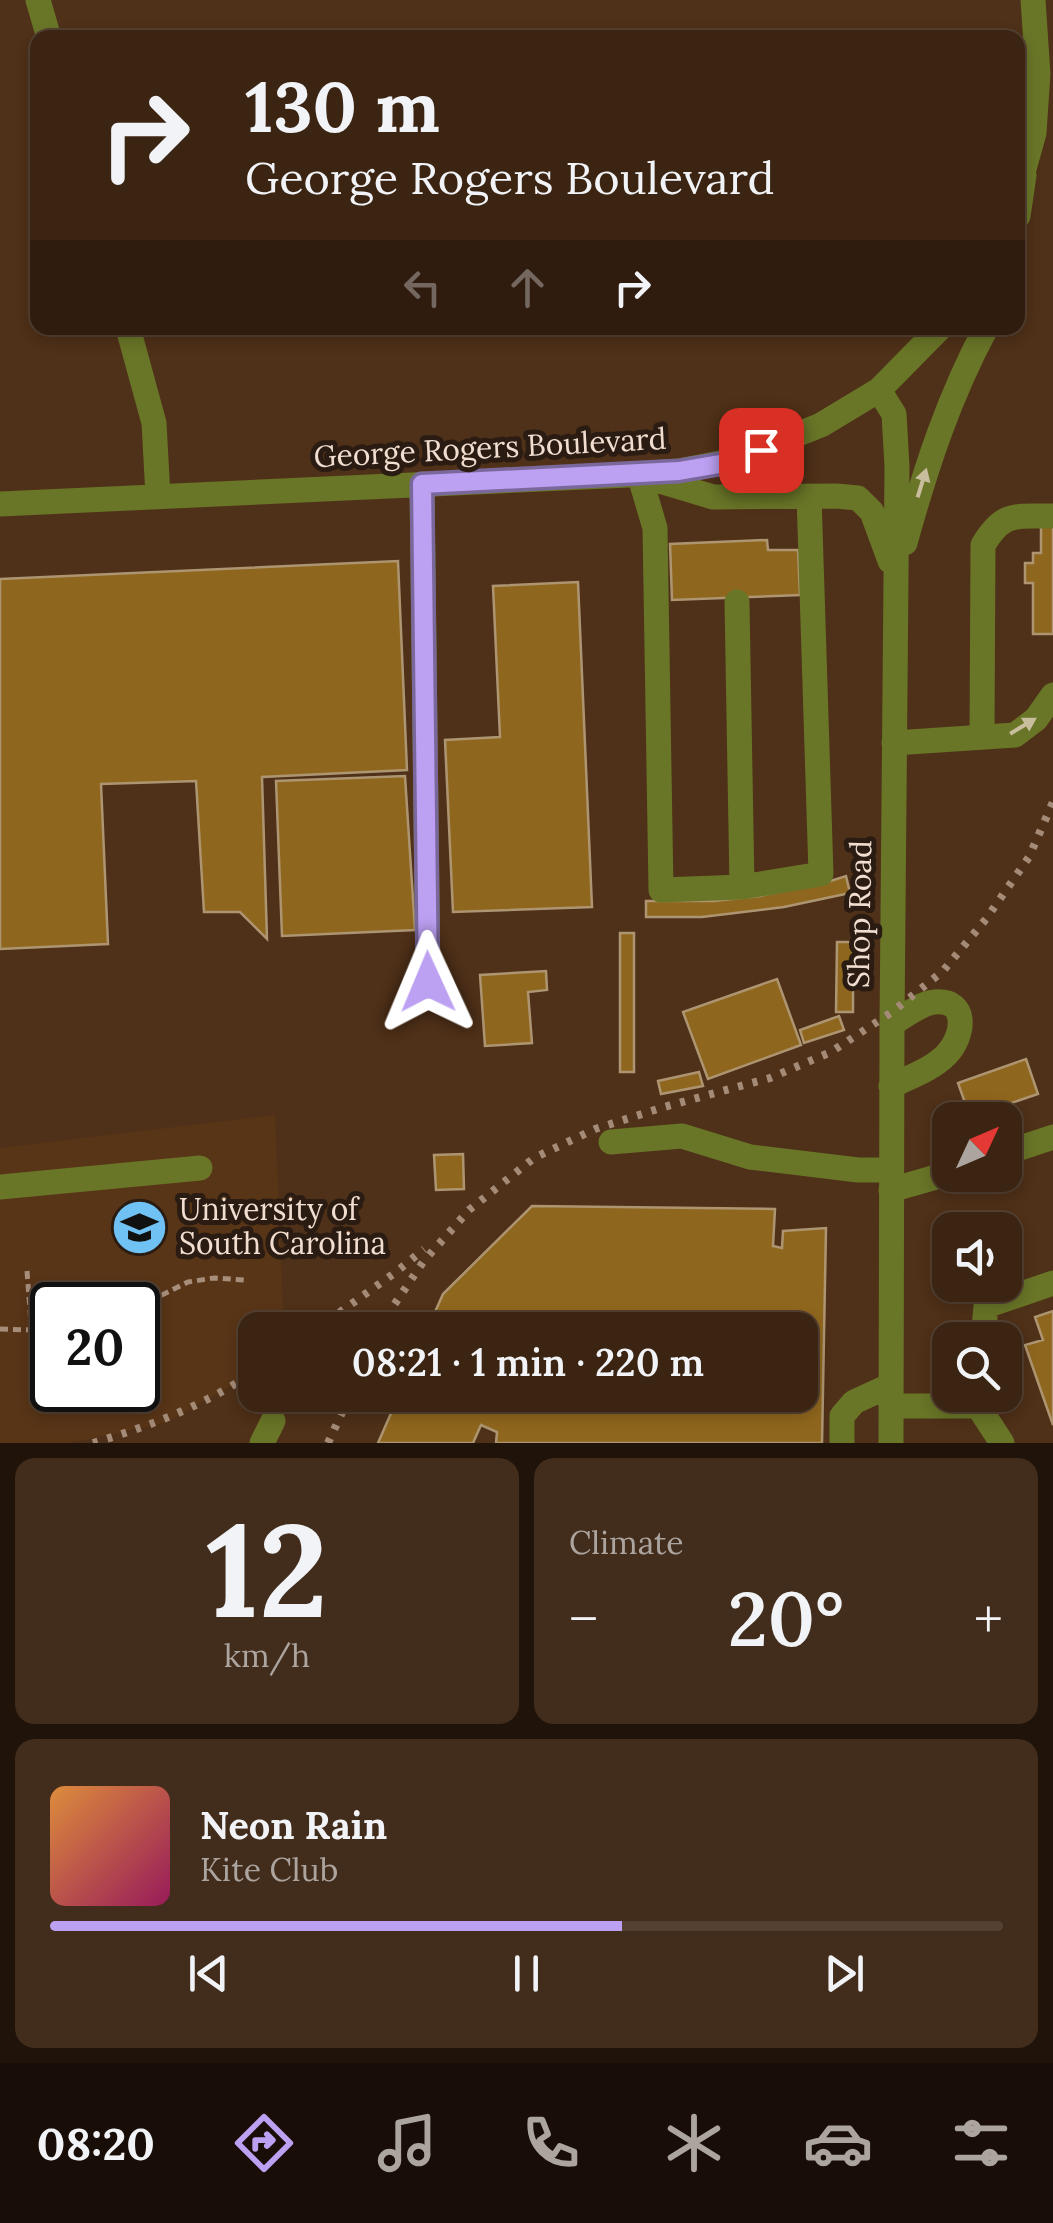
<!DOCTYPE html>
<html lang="en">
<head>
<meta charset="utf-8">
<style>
	body { margin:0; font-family:Lora,serif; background:#422c1b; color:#f1f3f6; height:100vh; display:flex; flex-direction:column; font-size:38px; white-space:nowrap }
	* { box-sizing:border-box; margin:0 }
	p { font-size:32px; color:#aca49f }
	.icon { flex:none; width:55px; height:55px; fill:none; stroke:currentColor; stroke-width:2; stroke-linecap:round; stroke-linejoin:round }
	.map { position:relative; height:1443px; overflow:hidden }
	.details { display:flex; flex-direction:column; gap:15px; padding:15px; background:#20140a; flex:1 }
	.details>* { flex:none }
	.banner { position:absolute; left:30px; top:30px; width:995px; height:305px; border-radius:20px; box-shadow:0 5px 15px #0003,0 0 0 2px #544132; background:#3b2412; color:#f1f3f6; overflow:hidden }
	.needle { width:65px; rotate:46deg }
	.fabs { position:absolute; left:932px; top:1102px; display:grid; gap:20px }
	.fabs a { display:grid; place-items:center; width:90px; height:90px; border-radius:20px; background:#3b2412; box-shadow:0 5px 15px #0003,0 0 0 2px #544132; font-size:50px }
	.speed { position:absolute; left:30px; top:1282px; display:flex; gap:20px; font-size:50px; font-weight:700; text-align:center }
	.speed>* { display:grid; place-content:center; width:130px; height:130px; border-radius:50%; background:#3b2412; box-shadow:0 5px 15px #0003,0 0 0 2px #544132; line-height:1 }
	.speed .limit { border:5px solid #111; border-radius:15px; background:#fff; color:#111 }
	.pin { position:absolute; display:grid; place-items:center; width:85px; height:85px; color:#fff; margin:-42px; border-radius:20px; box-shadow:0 5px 15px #0006 }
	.me { position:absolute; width:110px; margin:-55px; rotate:359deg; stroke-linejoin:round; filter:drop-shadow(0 0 8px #0008) }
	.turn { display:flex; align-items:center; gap:35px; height:210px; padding:0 50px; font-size:45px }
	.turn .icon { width:130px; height:130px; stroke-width:2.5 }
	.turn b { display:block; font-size:70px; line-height:85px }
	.lanes { display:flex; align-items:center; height:95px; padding:0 50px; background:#0003; justify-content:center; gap:50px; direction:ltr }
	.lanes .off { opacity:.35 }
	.big { font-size:75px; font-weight:600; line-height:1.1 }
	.details .widget { flex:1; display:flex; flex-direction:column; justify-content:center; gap:15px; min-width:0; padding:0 35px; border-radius:20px; background:#422c1b }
	.details .dial { align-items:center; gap:0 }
	.dial b { font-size:130px; line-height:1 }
	.song { display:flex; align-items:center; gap:30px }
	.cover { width:120px; height:120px; border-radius:15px; background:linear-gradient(135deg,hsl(30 70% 55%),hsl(330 70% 35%)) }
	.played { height:10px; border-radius:5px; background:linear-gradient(90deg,#bca0f2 60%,#544132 60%) }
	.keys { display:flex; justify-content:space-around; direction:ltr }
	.heat { display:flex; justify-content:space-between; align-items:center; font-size:55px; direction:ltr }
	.details .tiles { flex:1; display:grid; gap:15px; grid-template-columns:1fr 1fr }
	.widget:last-child { grid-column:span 2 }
	.trip { position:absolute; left:238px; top:1312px; width:580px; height:100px; border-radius:20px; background:#3b2412; box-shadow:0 5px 15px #0003,0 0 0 2px #544132; font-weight:600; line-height:100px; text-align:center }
	.tabs { display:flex; height:160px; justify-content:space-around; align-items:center; background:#180e07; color:#aca49f }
	.tabs .icon { width:70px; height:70px }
	.tabs .current { color:#bca0f2 }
	.tabs b { font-size:45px; color:#f1f3f6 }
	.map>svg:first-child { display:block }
	.built { fill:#593517; fill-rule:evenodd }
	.building { fill:#8f661d; stroke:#ad9571; stroke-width:2.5 }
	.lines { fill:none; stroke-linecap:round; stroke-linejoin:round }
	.path { stroke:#a68e7b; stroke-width:5; stroke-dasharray:8 5; stroke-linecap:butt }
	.minor { stroke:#697527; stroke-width:25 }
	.rail { stroke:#a48b78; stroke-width:8; stroke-dasharray:5 10; stroke-linecap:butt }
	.oneway { fill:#c8be9d }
	.route-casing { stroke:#7a689d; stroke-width:25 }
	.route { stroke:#bca0f2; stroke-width:18 }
	.labels { text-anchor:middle; stroke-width:10; stroke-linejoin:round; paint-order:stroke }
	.street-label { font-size:30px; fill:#f1ded0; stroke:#2a1c12 }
	.poi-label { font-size:30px; fill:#f1ded0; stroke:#2a1c12; text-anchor:start }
</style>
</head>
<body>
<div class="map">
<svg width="1053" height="1443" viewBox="0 0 1053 1443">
	<rect width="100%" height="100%" fill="#4f3018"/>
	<path class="built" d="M275,1115L284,1330H255V1373L164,1423L70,1443H0V1148ZM52,1305H138V1390H52Z"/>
	<path class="building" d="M1041,522H1053V634H1033V583H1025V563H1033V553H1041Z
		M767,540L768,550H798L800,595L672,600L670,544Z
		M398,561L407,770L262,777L267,939L240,912H204L196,781L101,784L108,944L0,949V579Z
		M578,582L592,907L453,912L445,740L500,737L493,586Z
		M405,776L415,930L282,936L276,781Z
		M846,876L850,893L784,907L702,917H646V901H714L760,896L824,883Z
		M620,933H634V1072H620Z
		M837,942H853V1012H836Z
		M546,971L547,990L528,992L532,1043L485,1046L480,975Z
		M777,979L801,1045L708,1079L683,1012Z
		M839,1016L844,1030L804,1043L800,1030Z
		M1026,1059L1038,1094L970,1117L958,1083Z
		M699,1072L703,1086L661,1094L658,1081Z
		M463,1154L464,1189L436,1190L434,1155Z
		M532,1206L775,1209L773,1246L782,1248L783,1231L826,1228L822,1443H496L497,1432L481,1425L473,1443H378L399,1395H800V1330H427L443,1294Z
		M1053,1311V1425L1025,1345L1043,1340L1035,1317Z"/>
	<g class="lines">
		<path class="path" d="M27,1271L36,1389
			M138,1307L188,1282L214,1278L245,1280
			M0,1329L31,1330L52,1326"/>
		<path class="minor" d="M38,0L49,38
			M1018,190L1034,133L1038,74L1033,0
			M1018,216L1024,175
			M128,328L154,423L158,496
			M879,390L894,414L897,466L892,1024L891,1443
			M639,474L655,528L661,890L742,887L821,874L809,496
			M653,479L713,497L836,496L858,498L872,512L890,561
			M422,484L428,982
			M0,504L629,475L679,471L731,461L821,425L879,390L940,328
			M905,543C926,467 949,397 986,328
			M737,602L742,887
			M982,736L983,545C1004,510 1016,517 1053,516
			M894,743L1015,735L1036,719L1053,695
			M891,1086C910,1077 933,1069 947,1054C964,1036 969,999 935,1002C920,1003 904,1017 892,1024
			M611,1142L682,1136L750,1157L858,1170H891
			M1005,1153L1053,1137
			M0,1187L200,1168
			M891,1190L950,1173
			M983,1340L986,1306L1053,1283
			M891,1406H978L1002,1443
			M262,1443L273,1421
			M842,1443V1416L854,1402L891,1385"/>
		<path class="rail" d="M315,1330L396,1272L424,1249
			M380,1330L386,1317L423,1262L469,1210L534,1158L595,1129L664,1107L770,1078L831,1052L892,1012L943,971L986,919L1029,857L1053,802
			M93,1443C150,1426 206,1405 255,1371
			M328,1443L350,1395"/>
	</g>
	<defs><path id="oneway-solid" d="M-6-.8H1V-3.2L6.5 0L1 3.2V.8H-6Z" transform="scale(2.5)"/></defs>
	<g class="oneway">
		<use href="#oneway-solid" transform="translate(922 483) rotate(-73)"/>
		<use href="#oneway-solid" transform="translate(1023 726) rotate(-31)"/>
	</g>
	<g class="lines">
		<defs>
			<path id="route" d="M428,982L422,484L679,471L731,462L761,450"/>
		</defs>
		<use href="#route" class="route-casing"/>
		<use href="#route" class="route"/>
	</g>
	<defs>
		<symbol id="university-disc" viewBox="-11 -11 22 22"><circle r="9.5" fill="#70c2f4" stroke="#2a1c12"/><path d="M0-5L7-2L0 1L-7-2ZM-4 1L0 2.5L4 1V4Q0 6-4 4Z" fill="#111"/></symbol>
	</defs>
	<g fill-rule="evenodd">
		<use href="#university-disc" x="108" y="1196" width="63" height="63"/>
	</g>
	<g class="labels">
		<g class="street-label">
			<text transform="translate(490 448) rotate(-3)" y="10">George Rogers Boulevard</text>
			<text transform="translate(860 914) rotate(-89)" y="10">Shop Road</text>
		</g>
		<g class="poi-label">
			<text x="179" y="1220">University of<tspan x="179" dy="34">South Carolina</tspan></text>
		</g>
	</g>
</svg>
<div class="fabs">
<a><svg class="needle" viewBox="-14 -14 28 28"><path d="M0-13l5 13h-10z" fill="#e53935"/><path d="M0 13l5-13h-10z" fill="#aca49f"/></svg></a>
<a><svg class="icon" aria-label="sound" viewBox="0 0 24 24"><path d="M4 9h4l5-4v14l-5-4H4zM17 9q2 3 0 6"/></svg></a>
<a><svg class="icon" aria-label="search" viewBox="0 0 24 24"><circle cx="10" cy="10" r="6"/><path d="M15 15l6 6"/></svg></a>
</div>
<div class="speed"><div class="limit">20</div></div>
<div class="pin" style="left:761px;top:450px;background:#d93025"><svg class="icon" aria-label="arrive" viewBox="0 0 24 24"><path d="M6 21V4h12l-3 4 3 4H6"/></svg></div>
<svg class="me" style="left:428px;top:982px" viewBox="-20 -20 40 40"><path d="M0-17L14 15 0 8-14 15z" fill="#bca0f2" stroke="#fff" stroke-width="4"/></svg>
<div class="trip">08:21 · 1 min · 220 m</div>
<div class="banner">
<div class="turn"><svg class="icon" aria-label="right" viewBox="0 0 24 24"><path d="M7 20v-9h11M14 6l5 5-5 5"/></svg><div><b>130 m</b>George Rogers Boulevard</div></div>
<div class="lanes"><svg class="icon off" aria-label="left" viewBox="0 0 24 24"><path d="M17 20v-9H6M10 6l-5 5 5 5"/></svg><svg class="icon off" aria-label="ahead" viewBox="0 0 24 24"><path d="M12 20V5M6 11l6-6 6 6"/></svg><svg class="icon" aria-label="right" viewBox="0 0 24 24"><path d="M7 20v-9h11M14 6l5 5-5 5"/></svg></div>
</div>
</div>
<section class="details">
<div class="tiles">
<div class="widget dial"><b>12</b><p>km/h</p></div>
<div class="widget"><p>Climate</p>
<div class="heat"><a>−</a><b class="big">20°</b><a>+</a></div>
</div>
<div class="widget">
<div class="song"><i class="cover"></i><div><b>Neon Rain</b><p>Kite Club</p></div></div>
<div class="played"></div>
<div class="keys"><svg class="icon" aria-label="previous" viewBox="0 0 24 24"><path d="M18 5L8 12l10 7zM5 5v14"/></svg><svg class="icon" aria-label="pause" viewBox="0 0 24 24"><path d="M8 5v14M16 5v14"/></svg><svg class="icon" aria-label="next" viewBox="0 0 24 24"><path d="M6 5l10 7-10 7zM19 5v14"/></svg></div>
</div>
</div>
</section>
<nav class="tabs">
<b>08:20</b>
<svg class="icon current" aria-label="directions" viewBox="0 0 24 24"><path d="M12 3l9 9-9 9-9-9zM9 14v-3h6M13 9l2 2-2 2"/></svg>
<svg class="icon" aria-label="music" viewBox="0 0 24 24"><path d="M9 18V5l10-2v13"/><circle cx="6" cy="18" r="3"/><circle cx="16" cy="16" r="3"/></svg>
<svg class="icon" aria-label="phone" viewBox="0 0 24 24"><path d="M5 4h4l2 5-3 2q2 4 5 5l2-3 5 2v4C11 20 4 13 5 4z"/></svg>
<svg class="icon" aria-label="climate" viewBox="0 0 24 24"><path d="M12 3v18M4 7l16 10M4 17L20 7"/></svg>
<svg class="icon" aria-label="car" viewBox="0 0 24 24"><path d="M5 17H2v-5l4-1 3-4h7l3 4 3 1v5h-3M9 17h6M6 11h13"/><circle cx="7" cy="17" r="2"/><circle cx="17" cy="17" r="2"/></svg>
<svg class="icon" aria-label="filters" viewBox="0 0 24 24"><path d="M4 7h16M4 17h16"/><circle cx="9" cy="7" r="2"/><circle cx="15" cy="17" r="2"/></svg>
</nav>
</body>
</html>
